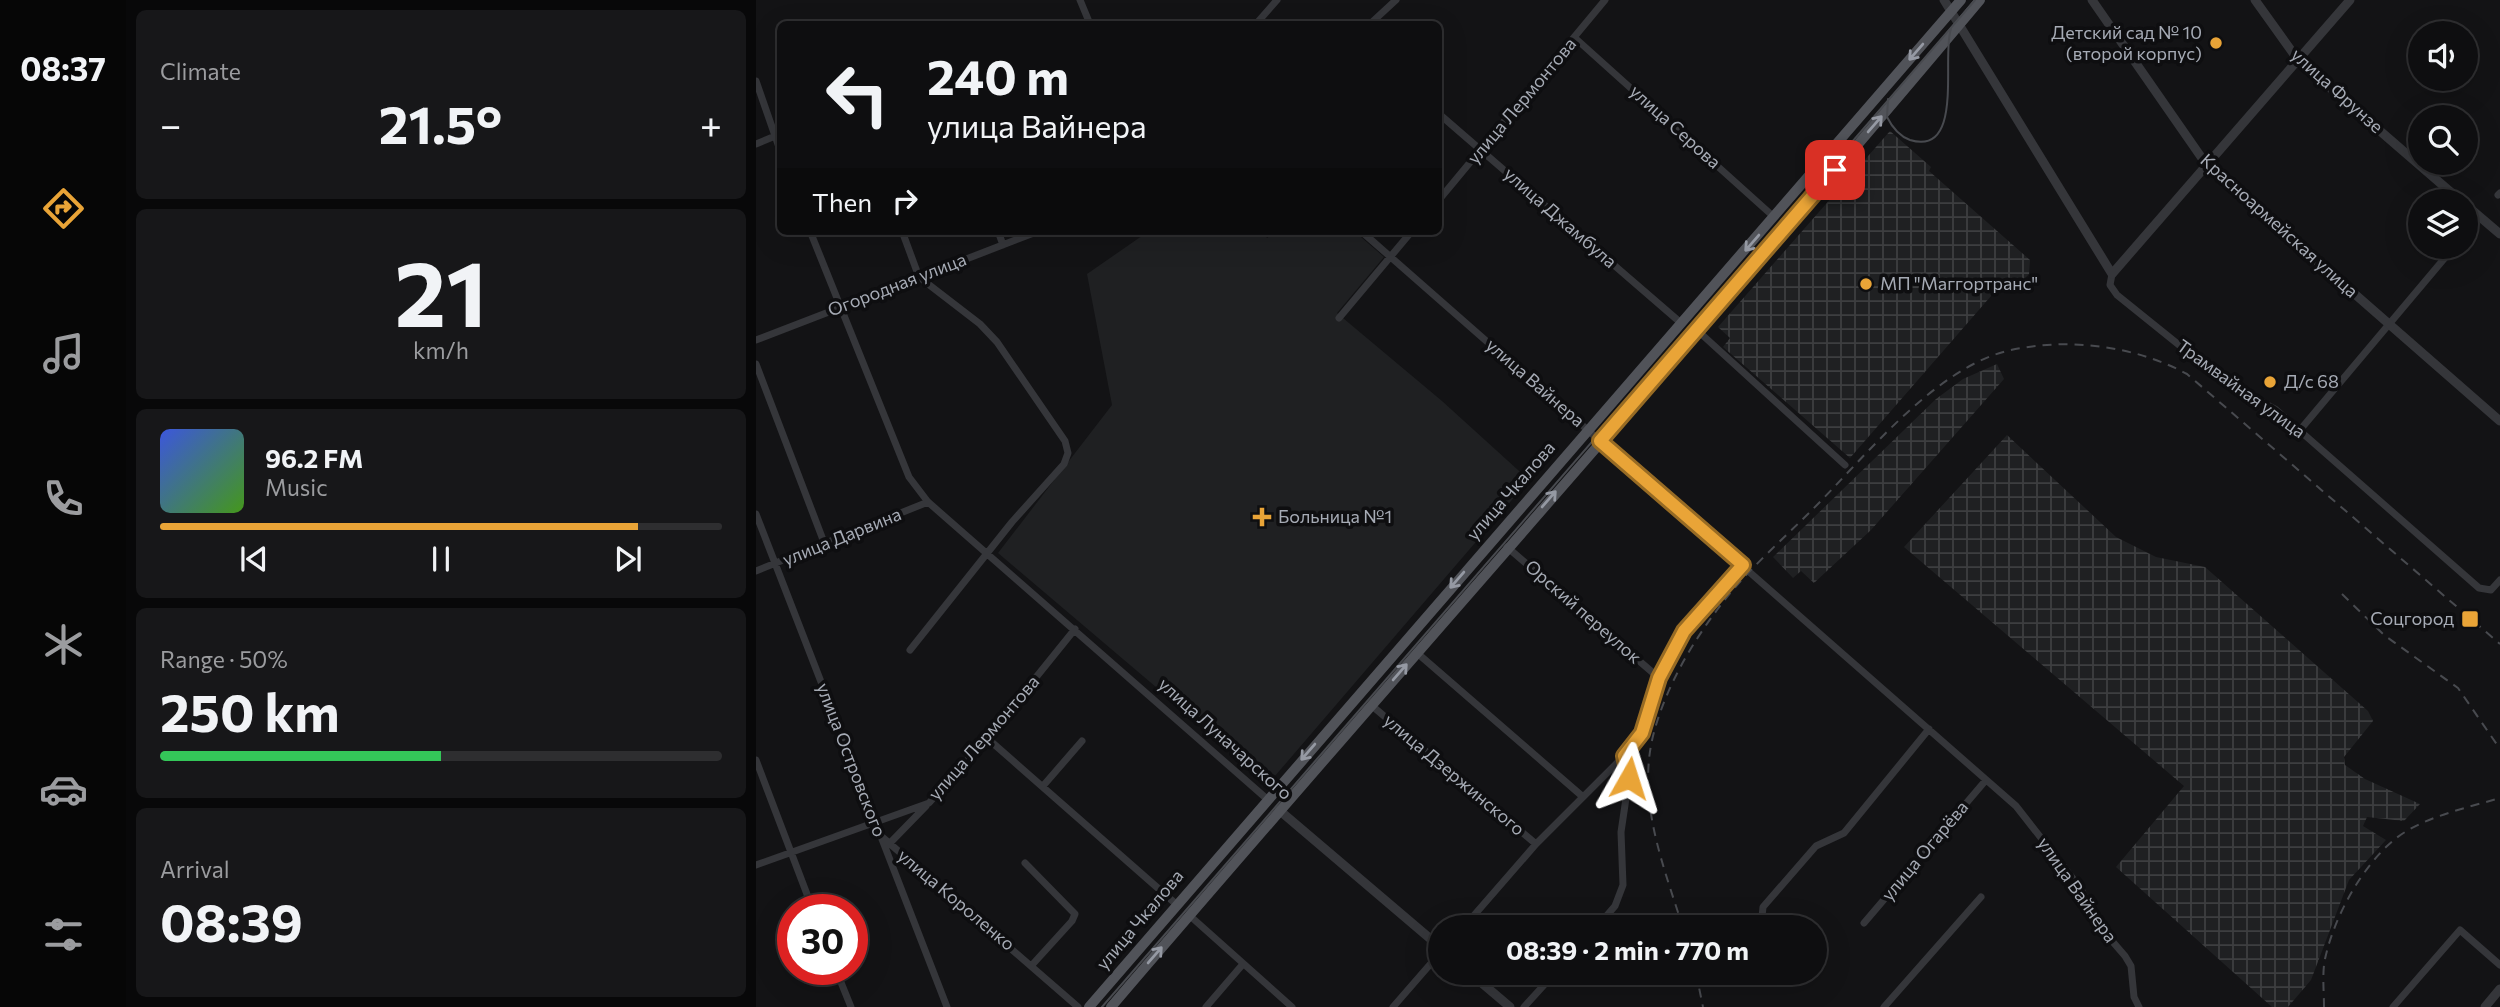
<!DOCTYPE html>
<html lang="en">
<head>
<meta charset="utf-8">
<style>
	body { margin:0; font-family:Commissioner,sans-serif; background:#171719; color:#f1f3f6; height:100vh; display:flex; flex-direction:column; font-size:26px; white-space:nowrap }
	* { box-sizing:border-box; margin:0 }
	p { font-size:23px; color:#9b9c9f }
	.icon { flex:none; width:38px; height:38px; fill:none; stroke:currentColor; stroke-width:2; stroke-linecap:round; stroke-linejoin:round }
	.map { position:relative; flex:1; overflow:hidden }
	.side { display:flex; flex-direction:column; gap:10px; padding:10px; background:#080809; width:630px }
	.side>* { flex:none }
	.guide { position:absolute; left:21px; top:21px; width:665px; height:214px; border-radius:10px; box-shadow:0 7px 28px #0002,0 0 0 2px #2e2e30; background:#0e0e10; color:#f1f3f6; overflow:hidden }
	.buttons { position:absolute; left:1652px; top:21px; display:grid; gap:14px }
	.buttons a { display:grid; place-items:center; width:70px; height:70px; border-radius:50%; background:#0e0e10; box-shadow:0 7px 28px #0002,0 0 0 2px #2e2e30; font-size:35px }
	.speed { position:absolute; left:21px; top:894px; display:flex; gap:14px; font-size:35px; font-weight:700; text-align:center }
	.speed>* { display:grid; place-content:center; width:91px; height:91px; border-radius:50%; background:#0e0e10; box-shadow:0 7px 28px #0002,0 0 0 2px #2e2e30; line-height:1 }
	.speed .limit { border:10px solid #d22; background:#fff; color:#111 }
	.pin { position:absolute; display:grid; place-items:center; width:60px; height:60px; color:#fff; margin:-30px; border-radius:14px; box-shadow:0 4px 10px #0006 }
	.me { position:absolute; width:77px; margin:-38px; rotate:6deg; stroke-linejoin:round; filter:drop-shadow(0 0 5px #0008) }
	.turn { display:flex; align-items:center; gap:24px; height:147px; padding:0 35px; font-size:32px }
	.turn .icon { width:91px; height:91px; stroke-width:2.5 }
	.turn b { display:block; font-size:49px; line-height:60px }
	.then { display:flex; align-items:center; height:66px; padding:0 35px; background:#0003; gap:14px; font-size:26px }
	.big { font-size:52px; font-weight:700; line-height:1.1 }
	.side .card { flex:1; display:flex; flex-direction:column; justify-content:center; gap:10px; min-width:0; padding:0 24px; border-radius:10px; background:#171719 }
	.side .dial { align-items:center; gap:0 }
	.dial b { font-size:91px; line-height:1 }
	.song { display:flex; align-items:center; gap:21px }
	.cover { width:84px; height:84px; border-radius:10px; background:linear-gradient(135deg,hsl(230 70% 55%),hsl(100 70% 35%)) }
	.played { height:7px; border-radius:4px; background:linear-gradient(90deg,#e9a437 85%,#2e2e30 85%) }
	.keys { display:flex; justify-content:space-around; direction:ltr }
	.heat { display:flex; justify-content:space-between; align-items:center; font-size:38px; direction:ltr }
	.charge { height:10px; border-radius:5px; background:linear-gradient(90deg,#34c759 50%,#2e2e30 0) }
	.trip { position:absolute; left:672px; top:915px; width:399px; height:70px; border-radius:35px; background:#0e0e10; box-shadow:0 7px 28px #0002,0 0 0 2px #2e2e30; font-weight:700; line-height:70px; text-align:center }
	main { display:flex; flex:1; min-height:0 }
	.tabs { display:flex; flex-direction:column; width:126px; justify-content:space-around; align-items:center; background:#060606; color:#9b9c9f }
	.tabs .icon { width:49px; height:49px }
	.tabs .active { color:#e9a437 }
	.tabs b { font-size:32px; color:#f1f3f6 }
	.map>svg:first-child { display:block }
	.built { fill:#1f2022 }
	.industrial { fill:url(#industrial-grid) }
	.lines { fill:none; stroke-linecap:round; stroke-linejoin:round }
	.minor { stroke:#35363a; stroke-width:7 }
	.tertiary { stroke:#35363a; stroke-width:9 }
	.primary { stroke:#515359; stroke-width:10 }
	.tram { stroke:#484a4f; stroke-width:2 }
	.rail { stroke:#484a4f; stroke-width:2; stroke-dasharray:9 7; stroke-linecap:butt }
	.oneway { stroke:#9599a3 }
	.route-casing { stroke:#976b24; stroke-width:18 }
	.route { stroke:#e9a437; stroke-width:12 }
	.poi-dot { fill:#e9a437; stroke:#0e0e10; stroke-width:2.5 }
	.labels { text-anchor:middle; stroke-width:7; stroke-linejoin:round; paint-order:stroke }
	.poi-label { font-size:18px; fill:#a6abb5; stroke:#0e0e10; text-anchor:start }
	.street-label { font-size:18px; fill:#a6abb5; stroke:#0e0e10 }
</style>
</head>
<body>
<main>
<nav class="tabs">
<b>08:37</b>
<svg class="icon active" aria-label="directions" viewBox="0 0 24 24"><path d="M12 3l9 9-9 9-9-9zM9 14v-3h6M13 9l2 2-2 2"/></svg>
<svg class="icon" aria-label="music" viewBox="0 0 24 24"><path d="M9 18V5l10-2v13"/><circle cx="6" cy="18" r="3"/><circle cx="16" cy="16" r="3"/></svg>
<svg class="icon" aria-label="phone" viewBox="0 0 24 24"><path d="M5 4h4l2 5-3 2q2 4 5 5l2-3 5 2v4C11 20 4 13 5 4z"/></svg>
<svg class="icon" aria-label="climate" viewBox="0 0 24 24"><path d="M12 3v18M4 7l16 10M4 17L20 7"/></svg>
<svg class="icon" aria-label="car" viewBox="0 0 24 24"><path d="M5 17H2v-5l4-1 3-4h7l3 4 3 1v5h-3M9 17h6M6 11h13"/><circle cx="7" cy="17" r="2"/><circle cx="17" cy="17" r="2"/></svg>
<svg class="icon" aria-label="filters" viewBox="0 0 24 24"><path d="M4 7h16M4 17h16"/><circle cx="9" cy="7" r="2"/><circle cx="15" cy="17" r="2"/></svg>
</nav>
<section class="side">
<div class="card"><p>Climate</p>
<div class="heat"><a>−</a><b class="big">21.5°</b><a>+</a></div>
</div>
<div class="card dial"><b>21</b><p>km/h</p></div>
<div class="card">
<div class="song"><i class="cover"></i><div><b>96.2 FM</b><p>Music</p></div></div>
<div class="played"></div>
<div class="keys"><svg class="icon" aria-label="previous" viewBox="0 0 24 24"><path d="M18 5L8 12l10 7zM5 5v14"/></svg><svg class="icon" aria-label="pause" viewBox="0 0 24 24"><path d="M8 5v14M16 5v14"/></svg><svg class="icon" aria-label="next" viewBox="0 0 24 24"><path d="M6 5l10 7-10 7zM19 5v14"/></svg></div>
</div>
<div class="card"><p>Range · 50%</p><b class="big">250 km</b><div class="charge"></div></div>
<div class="card"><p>Arrival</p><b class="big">08:39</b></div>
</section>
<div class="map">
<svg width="1744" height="1007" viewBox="0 0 1744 1007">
	<defs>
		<pattern id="industrial-grid" width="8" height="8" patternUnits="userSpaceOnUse" patternTransform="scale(1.75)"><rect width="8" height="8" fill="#1f2022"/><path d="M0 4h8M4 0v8" fill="none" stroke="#3d3e40"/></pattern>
	</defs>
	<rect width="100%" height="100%" fill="#131315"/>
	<path class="built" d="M393,231H507L511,238L521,231H598L628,257L581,313L686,401L773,480L513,783L242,553L356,405L331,274Z"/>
	<path class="industrial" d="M1134,131L1175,167L1173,171L1274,260L1273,274L1258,290L1242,288L1094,458L967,347L974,338L962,327Z
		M1241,364L1248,379L1115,530L1058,583L1045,571L1037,578L1017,557L1180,399L1207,379Z
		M1251,435L1360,537L1400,557L1449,567L1612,711L1617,721L1588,757L1589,765L1609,779L1664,804L1648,821L1611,817L1607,826L1630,840L1593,880L1555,980L1532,1007H1516L1360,867L1428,786L1148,547Z"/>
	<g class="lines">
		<path class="minor" d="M324,0L334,24
			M500,24L521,0
			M614,24L640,0
			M819,38L1018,217
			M0,81L24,150
			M682,113L925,323
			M0,144L24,134
			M1742,195L1744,193
			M682,201L849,0
			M54,231L153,477L172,502L511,799
			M146,231L163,277L224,324L241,342L309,441L312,453L308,464L256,522L154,650
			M242,231L247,245
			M605,231L1260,806L1325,889L1344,927L1369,956L1375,966L1378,997L1383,1007
			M1710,232L1723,216
			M1356,274L1354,285L1361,295L1469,382L1519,409L1723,588L1735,590L1744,580
			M583,318L656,231
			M942,331L1089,465
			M0,340L283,231
			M0,364L69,545
			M1544,430L1698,247
			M0,514L191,1007
			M751,547L903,678
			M0,571L172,502
			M660,652L826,796
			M615,705L780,844
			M231,738L420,904
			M0,760L57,910
			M287,786L326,741
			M125,836L322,1007
			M134,843L170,806
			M269,863L319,914L316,921L276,965
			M0,865L173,803L231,738L319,629
			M433,915L536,1007
			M1108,923L1230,780
			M707,928L780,844L868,756L886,733L903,678L928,631L987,564
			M840,928L859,906L867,885L865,832L873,778L868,756
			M1017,928L1006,917L1007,907L1060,846L1088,833L1173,729
			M80,970L95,1007
			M450,1007L487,964
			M637,1007L684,953
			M768,1007L799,973
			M1128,1007L1225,897
			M1637,1007L1704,930L1744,965"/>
		<path class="tertiary" d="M1188,0L1356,274L1594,0
			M1336,0L1450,164L1744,421
			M1499,0L1542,60L1705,201
			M1710,205L1744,234
			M523,810L684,947
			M714,973L754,1007
			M1729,1007L1744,989"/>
		<path class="primary" d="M333,1007L1205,0
			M355,1007C643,670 939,340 1224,0"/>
		<path class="tram" d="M1132,99L1131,117C1136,127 1143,136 1154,140C1209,157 1185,54 1195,29
			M346,1007L1219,0"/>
		<path class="rail" d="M1586,594L1628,635L1702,688L1744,749
			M927,928C907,864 880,799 898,732C910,688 934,646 961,610C988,573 1024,542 1056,510C1108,458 1178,369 1251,351C1309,337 1378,345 1431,374L1744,644
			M940,973L947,1007
			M1568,1007C1568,992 1566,973 1569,959C1578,917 1606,866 1639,839C1667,817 1710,808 1744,798"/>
	</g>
	<defs><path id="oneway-shaft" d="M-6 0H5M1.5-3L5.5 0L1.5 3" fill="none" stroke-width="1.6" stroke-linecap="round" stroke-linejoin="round" transform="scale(1.75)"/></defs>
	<g class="oneway">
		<use href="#oneway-shaft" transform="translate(1160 52) rotate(131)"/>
		<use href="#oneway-shaft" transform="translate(1119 124) rotate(-49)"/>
		<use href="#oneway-shaft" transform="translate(996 243) rotate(131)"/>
		<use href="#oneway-shaft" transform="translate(793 499) rotate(-49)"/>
		<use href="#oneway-shaft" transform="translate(701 580) rotate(131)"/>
		<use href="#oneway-shaft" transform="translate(644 672) rotate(-49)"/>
		<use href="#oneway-shaft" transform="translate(552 752) rotate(131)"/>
		<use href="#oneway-shaft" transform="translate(399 955) rotate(-49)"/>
	</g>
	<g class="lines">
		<defs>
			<path id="route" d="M873,778L868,756L886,733L903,678L928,631L987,565L844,441L1079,170"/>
		</defs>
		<use href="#route" class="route-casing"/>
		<use href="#route" class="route"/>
	</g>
	<g class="poi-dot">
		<circle cx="1460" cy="43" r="7"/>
		<circle cx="1110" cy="284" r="7"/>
		<circle cx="1514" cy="382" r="7"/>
		<path d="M502.5 506.5h7v7h7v7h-7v7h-7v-7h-7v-7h7z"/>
		<rect x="1705" y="610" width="18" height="18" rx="3.5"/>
	</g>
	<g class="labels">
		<g class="poi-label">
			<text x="1446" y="39" text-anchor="end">Детский сад № 10<tspan x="1446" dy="21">(второй корпус)</tspan></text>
			<text x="1124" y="290">МП "Маггортранс"</text>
			<text x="1528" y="388">Д/с 68</text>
			<text x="522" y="523">Больница №1</text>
			<text x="1698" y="625" text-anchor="end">Соцгород</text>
		</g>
		<g class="street-label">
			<text transform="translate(1581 91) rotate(42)" y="6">улица Фрунзе</text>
			<text transform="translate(766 101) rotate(-50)" y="6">улица Лермонтова</text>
			<text transform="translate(919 127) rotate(42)" y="6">улица Серова</text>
			<text transform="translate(804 218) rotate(41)" y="6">улица Джамбула</text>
			<text transform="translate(1523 226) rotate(42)" y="6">Красноармейская улица</text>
			<text transform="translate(141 285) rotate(-21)" y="6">Огородная улица</text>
			<text transform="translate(779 383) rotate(41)" y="6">улица Вайнера</text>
			<text transform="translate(1485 389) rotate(36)" y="6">Трамвайная улица</text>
			<text transform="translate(755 491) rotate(-49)" y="6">улица Чкалова</text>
			<text transform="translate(86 537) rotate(-22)" y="6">улица Дарвина</text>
			<text transform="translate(827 612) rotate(41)" y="6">Орский переулок</text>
			<text transform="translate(228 738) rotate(-49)" y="6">улица Лермонтова</text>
			<text transform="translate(469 739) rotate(42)" y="6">улица Луначарского</text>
			<text transform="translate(95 760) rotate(69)" y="6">улица Островского</text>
			<text transform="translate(698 775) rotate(40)" y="6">улица Дзержинского</text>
			<text transform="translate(1169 851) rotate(-50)" y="6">улица Огарёва</text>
			<text transform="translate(1321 890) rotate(55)" y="6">улица Вайнера</text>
			<text transform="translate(200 900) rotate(40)" y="6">улица Короленко</text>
			<text transform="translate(384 920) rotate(-50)" y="6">улица Чкалова</text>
		</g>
	</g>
</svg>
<div class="buttons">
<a><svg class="icon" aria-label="sound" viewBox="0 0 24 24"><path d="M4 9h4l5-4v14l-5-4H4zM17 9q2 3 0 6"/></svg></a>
<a><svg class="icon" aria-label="search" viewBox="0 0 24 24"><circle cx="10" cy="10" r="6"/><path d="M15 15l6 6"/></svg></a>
<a><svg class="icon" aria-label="layers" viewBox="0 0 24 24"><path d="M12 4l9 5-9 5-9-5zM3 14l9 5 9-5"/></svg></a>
</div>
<div class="speed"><div class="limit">30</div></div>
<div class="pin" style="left:1079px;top:170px;background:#d93025"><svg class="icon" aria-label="arrive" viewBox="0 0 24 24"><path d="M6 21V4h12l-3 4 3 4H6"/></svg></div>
<svg class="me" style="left:873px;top:778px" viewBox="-20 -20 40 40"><path d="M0-17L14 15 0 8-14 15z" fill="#e9a437" stroke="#fff" stroke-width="4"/></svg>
<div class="trip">08:39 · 2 min · 770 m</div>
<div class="guide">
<div class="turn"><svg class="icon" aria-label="left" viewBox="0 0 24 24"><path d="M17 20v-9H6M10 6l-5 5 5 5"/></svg><div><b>240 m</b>улица Вайнера</div></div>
<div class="then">Then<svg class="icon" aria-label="right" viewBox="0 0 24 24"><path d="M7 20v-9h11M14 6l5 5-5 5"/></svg></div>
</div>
</div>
</main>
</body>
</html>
